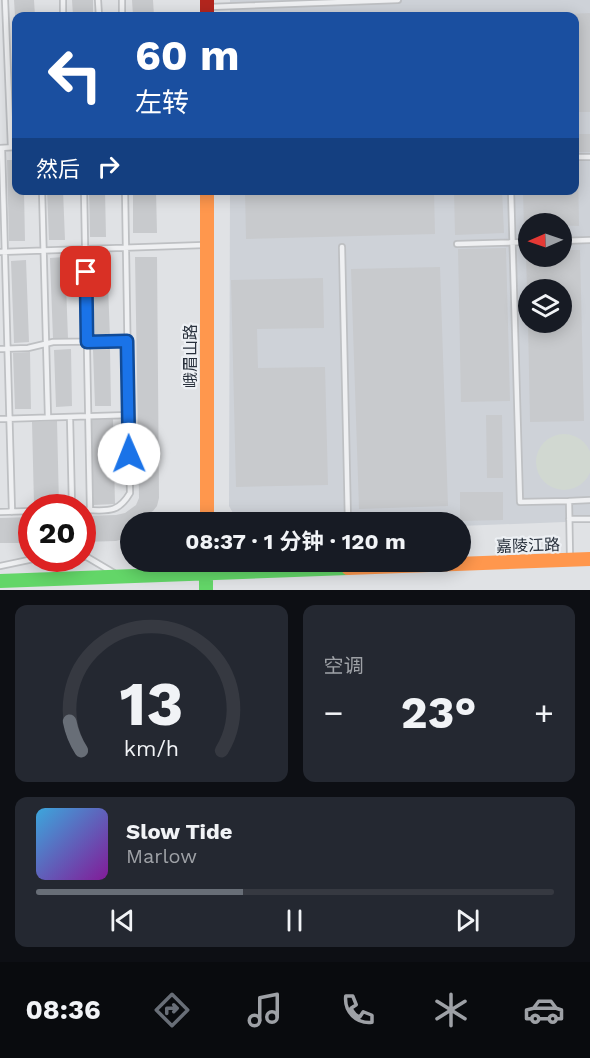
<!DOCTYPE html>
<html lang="zh">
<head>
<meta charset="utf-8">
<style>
	body { margin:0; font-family:"Work Sans","Noto Sans SC",sans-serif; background:#242831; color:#f1f3f6; height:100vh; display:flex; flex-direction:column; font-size:22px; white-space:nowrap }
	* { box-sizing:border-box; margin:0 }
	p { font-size:20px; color:#9ea1a6 }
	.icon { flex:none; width:33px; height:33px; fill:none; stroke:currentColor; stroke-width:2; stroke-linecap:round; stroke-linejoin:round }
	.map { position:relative; height:590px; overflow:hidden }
	.details { display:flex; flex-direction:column; gap:15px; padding:15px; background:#0d0f14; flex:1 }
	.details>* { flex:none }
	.hud { position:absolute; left:12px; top:12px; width:567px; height:183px; border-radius:12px; box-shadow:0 3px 15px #0003; background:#1a4fa0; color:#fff; overflow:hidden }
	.needle { width:39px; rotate:268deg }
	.fabs { position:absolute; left:518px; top:213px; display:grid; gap:12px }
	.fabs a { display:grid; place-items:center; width:54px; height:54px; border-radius:50%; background:#171b24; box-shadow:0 3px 15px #0003; font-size:30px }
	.speed { position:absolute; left:18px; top:494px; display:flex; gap:12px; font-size:30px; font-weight:700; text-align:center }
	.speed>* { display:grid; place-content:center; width:78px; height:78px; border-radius:50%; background:#171b24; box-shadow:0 3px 15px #0003; line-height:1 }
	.speed .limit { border:9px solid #d22; background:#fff; color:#111 }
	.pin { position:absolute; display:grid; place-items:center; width:51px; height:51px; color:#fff; margin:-26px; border-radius:12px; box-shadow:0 3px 9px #0006 }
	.me { position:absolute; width:66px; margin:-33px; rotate:359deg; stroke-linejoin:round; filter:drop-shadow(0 0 4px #0008) }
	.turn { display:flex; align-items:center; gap:21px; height:126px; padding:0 24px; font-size:27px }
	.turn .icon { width:78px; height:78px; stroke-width:2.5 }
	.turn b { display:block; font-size:42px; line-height:51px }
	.then { display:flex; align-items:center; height:57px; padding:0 24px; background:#0003; gap:12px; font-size:22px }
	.big { font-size:45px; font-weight:700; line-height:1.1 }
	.details .widget { flex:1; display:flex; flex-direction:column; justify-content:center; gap:9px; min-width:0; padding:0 21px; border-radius:12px; background:#242831 }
	.details .dial { align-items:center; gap:0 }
	.dial svg { height:156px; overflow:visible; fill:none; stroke:#363941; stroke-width:7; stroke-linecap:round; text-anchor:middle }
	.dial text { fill:#f1f3f6; stroke:none }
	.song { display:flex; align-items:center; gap:18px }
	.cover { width:72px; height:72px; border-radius:9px; background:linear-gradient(135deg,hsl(200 70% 55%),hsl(290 70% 35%)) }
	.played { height:6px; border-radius:3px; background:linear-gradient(90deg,#686e77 40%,#363941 40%) }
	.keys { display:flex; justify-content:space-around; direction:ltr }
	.heat { display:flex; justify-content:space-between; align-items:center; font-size:33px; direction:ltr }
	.details .tiles { flex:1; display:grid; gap:15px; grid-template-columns:1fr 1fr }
	.widget:last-child { grid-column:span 2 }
	.trip { position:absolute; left:120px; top:512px; width:351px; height:60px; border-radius:30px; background:#171b24; box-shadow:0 3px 15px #0003; font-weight:700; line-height:60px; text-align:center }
	.menu { display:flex; height:96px; justify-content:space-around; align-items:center; background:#090b0e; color:#9ea1a6 }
	.menu .icon { width:42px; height:42px }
	.menu .active { color:#686e77 }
	.menu b { font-size:27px; color:#f1f3f6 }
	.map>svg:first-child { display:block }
	.built { fill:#ced2d8; fill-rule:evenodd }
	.green { fill:#d1d8d1 }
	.building { fill:#c8cacd }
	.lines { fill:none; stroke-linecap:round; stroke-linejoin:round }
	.lane-casing { stroke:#bec0c3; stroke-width:8 }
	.lane { stroke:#eff0f2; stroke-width:4.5 }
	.fast { stroke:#63d668; stroke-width:14 }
	.slow { stroke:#ff974d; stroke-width:14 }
	.jam { stroke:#b3261e; stroke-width:14 }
	.route-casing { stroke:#114b97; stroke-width:15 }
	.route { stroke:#1a73e8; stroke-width:10 }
	.labels { text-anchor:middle; stroke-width:4.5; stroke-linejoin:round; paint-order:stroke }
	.street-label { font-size:16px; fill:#28303c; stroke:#edf0f4 }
</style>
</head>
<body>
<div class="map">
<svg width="590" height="590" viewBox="0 0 590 590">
	<rect width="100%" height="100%" fill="#e0e2e5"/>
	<path class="built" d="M230,0H590V521L461,526L460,522H238L229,506L230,191L574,190V16H230ZM528,224H561V256H528ZM528,290H561V322H528Z"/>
	<path class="green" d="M536 462a28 28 0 1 1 56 0a28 28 0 1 1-56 0Z"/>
	<path class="building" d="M14,0H34L35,16H15Z
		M72,0H93V16H73Z
		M132,0H153L154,16H133Z
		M590,13V112H574V16H546L545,15Z
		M574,134H590V152H574Z
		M7,160H16V190H24L25,241H9Z
		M574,164H578L579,226L528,224V232H524L523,190H574Z
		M47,190H63L65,240H49Z
		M89,190H105L106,237H90Z
		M133,190H156L157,233H133Z
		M245,190H434L435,234L246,239Z
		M454,190H502L504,233L455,235Z
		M506,248L510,401L461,402L458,249Z
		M561,250H580L584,421L530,422L528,322H561V290H527L526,256H561Z
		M65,257L68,339H53L50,258Z
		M107,257L110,339L95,340L92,258Z
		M135,257H157L159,498L157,506L153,511L141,518L138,522H130V536L127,538L116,541L82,542V516L116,515L125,513L136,505L139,498Z
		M26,260L29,342L14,343L11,261Z
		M440,267L448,506L359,509L351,269Z
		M323,278L324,328L257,329L258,368L325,367L328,485L236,487L231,280Z
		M71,349L72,406L56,407L54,350Z
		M110,349L111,406H95L93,350Z
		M30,352L31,409H15L13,353Z
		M486,415H502L503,478H487Z
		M113,419L115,504L93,505L91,420Z
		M57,421L59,505H34L32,422Z
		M460,492H503V520L460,521Z
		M32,517V543H0V518Z"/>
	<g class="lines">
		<defs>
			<path id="lane" d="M5,0L11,147
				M63,0V16
				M98,0L99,16
				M122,0V16
				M210,7L398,0
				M0,148L16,147
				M2,148L12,512
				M574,157H590
				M42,190L48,417
				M84,190L90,510
				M511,190L520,502L569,501L570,557
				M561,241L590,240
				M457,244L528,242
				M342,247L348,522
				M0,252L204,245
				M0,349L28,348L53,342L127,341
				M70,417L72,507
				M0,419L129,415
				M569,501L590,500
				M82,510C106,510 117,515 130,493L125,190
				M0,512L32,511
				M569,519H590
				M82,557H87L114,573
				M0,566L38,558"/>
		</defs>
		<use href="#lane" class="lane-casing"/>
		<use href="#lane" class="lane"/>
		<path class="fast" d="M206,561V590
			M0,581L348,568"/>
		<path class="slow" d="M207,190V522
			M348,568L590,559"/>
		<path class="jam" d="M207,0V16"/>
	</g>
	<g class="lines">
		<defs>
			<path id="route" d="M86,272L87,342L127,341L129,454"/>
		</defs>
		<use href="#route" class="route-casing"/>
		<use href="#route" class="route"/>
	</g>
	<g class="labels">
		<g class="street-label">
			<text transform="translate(190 356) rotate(-90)" y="6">峨眉山路</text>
			<text transform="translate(528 545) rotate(-2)" y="6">嘉陵江路</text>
		</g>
	</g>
</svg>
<div class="fabs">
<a><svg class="needle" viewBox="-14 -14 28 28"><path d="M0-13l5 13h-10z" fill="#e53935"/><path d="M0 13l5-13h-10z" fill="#9ea1a6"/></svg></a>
<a><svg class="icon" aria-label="layers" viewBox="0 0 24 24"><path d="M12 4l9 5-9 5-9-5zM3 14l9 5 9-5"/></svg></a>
</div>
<div class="speed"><div class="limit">20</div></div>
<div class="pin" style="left:86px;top:272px;background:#d93025"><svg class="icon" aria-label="arrive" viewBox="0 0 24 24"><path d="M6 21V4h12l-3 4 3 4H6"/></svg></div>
<svg class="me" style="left:129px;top:454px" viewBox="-20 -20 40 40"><circle r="19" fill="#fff"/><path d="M0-13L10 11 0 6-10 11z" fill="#1a73e8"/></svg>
<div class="trip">08:37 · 1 分钟 · 120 m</div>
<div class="hud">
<div class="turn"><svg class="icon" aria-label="left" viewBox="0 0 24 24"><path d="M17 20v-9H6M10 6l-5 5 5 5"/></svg><div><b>60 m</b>左转</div></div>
<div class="then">然后<svg class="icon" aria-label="right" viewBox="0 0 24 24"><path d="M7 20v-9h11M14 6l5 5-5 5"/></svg></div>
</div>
</div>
<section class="details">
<div class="tiles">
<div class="widget dial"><svg viewBox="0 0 100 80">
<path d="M14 69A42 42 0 1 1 86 69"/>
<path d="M14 69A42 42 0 0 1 8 54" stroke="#686e77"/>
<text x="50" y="56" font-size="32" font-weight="700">13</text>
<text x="50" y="72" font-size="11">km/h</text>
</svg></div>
<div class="widget"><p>空调</p>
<div class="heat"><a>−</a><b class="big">23°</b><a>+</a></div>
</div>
<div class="widget">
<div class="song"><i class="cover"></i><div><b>Slow Tide</b><p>Marlow</p></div></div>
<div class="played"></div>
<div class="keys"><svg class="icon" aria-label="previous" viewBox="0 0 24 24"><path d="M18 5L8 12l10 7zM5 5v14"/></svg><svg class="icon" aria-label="pause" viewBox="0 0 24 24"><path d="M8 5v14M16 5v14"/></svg><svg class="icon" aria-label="next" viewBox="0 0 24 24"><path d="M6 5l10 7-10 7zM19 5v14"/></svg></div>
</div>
</div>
</section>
<nav class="menu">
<b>08:36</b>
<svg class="icon active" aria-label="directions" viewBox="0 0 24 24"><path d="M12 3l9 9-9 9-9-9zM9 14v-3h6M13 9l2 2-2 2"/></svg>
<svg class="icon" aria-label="music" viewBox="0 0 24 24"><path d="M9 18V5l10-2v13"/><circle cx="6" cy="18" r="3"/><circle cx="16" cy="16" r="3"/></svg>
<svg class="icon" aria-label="phone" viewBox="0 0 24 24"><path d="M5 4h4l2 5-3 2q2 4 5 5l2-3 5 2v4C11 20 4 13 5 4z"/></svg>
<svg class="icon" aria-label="climate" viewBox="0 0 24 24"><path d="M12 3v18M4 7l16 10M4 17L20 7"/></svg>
<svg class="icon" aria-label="car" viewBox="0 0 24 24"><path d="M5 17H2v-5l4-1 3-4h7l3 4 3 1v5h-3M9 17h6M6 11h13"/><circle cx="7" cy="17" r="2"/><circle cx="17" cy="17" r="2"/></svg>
</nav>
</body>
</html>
